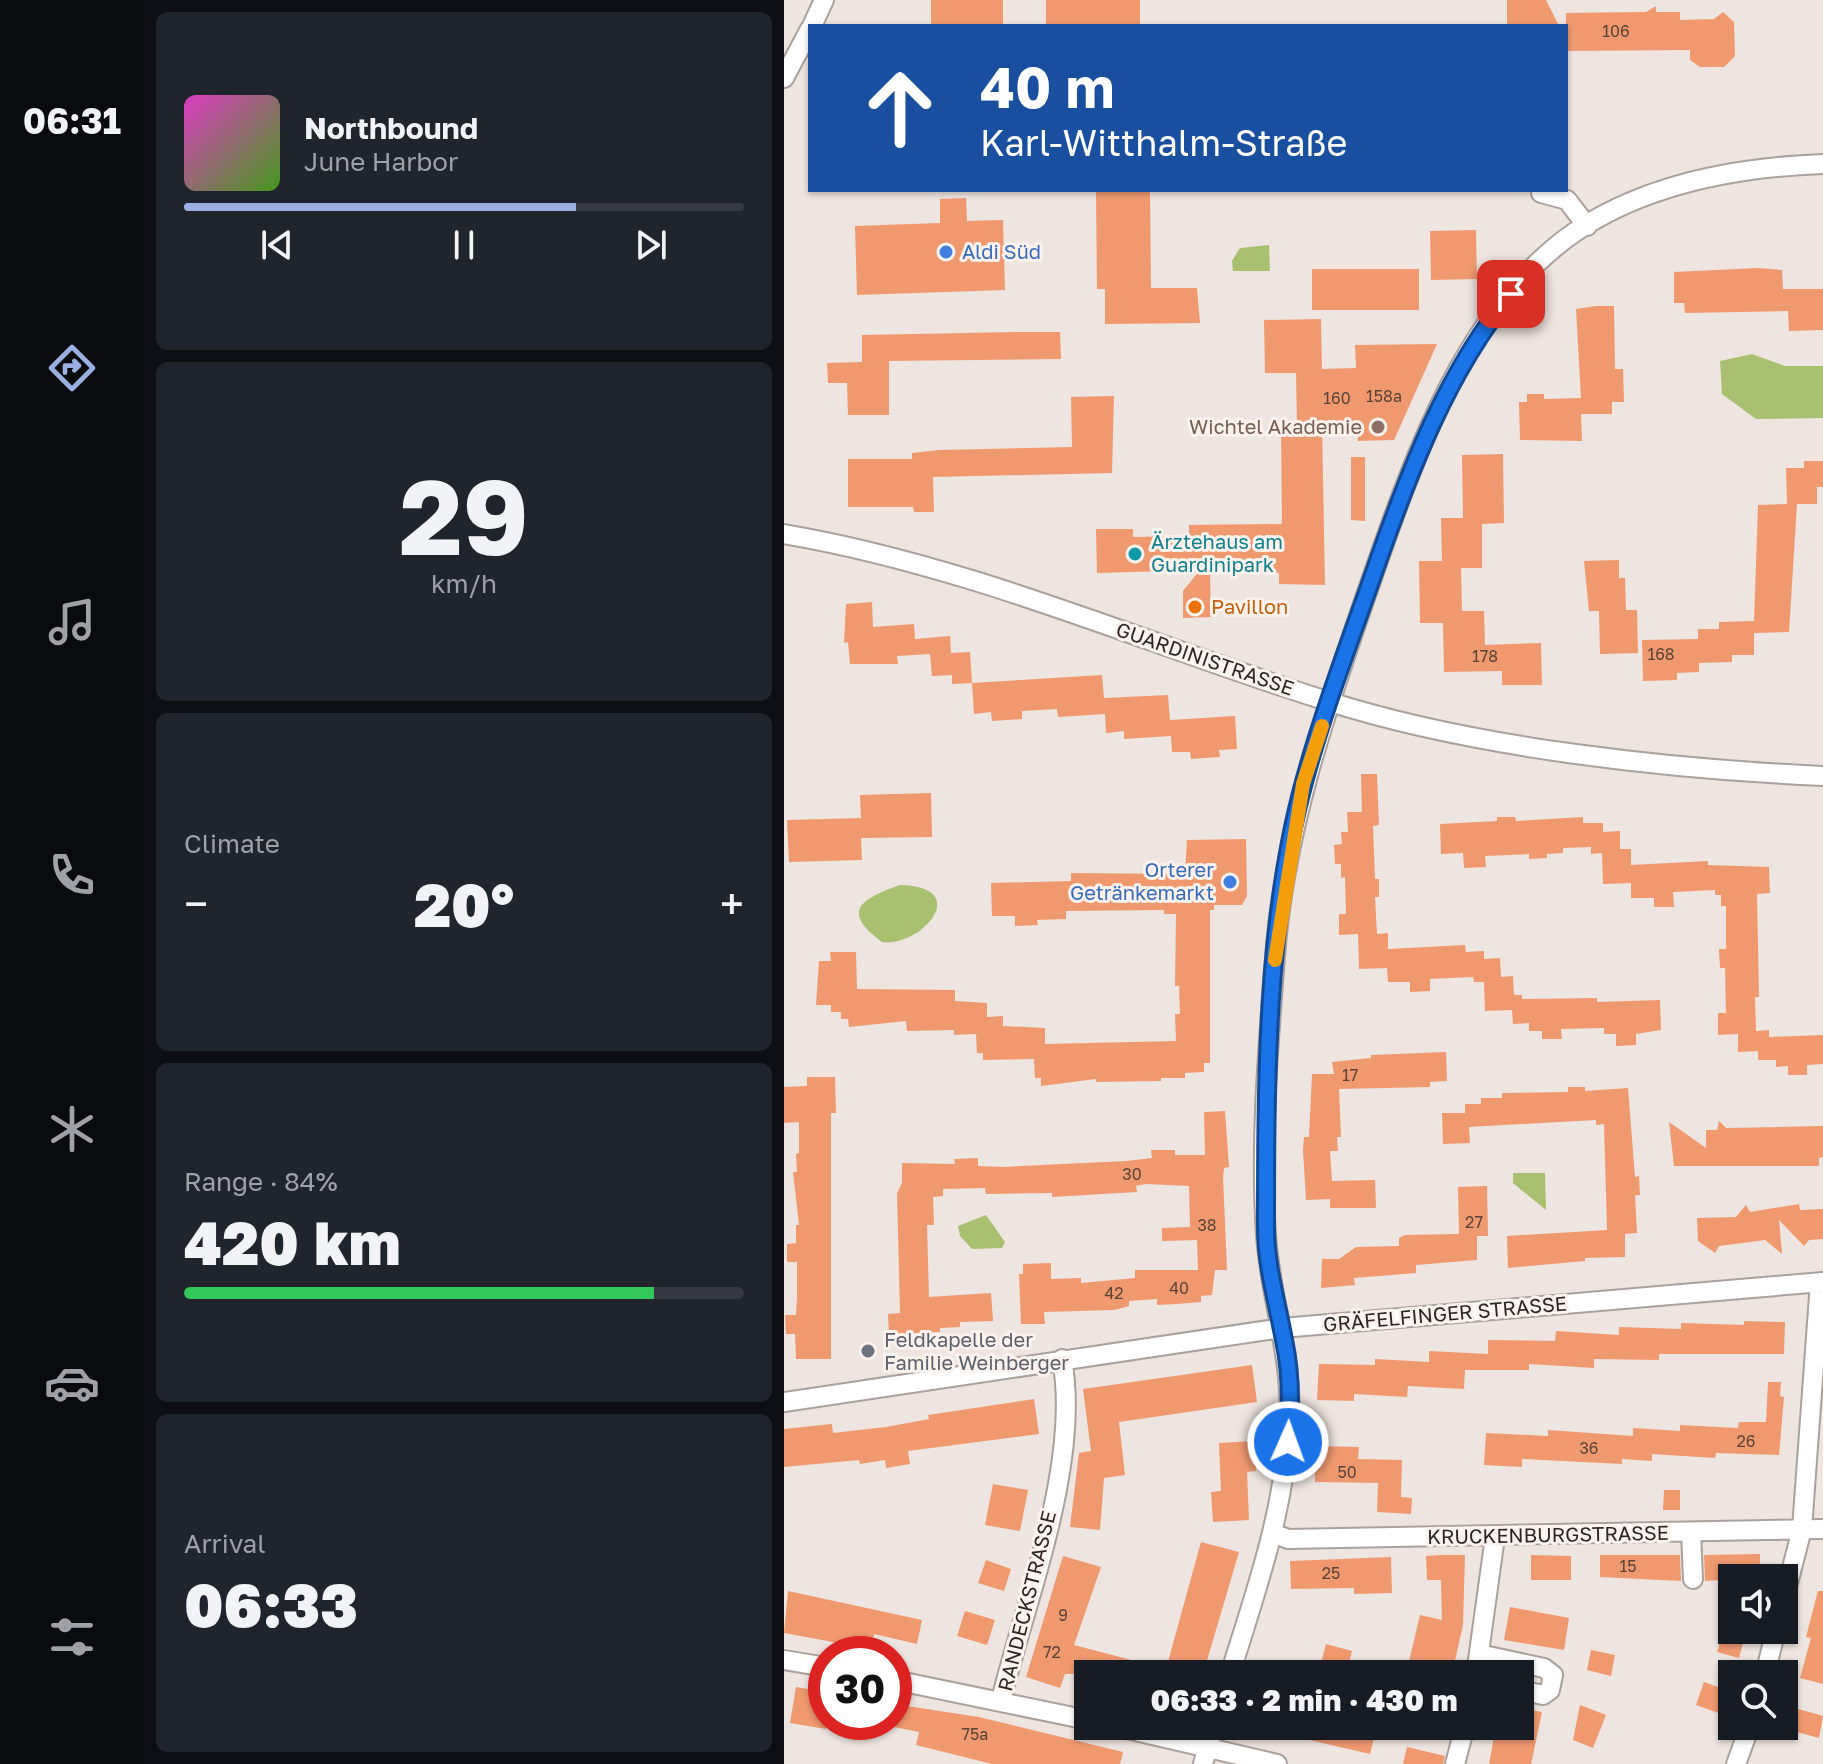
<!DOCTYPE html>
<html lang="en">
<head>
<meta charset="utf-8">
<style>
	body { margin:0; font-family:"Golos Text",sans-serif; background:#20242c; color:#f1f3f6; height:100vh; display:flex; flex-direction:column; font-size:30px; white-space:nowrap }
	* { box-sizing:border-box; margin:0 }
	p { font-size:26px; color:#9ea1a6 }
	.icon { flex:none; width:44px; height:44px; fill:none; stroke:currentColor; stroke-width:2; stroke-linecap:round; stroke-linejoin:round }
	.map { position:relative; flex:1; overflow:hidden }
	.side { display:flex; flex-direction:column; gap:12px; padding:12px; background:#0d0f14; width:640px }
	.side>* { flex:none }
	.top-card { position:absolute; left:24px; top:24px; width:760px; height:168px; border-radius:0px; box-shadow:0 2px 6px #0004; background:#1a4fa0; color:#fff; overflow:hidden }
	.fabs { position:absolute; left:934px; top:1564px; display:grid; gap:16px }
	.fabs a { display:grid; place-items:center; width:80px; height:80px; border-radius:0px; background:#171b24; box-shadow:0 2px 6px #0004; font-size:40px }
	.speed { position:absolute; left:24px; top:1636px; display:flex; gap:16px; font-size:40px; font-weight:700; text-align:center }
	.speed>* { display:grid; place-content:center; width:104px; height:104px; border-radius:50%; background:#171b24; box-shadow:0 2px 6px #0004; line-height:1 }
	.speed .limit { border:12px solid #d22; background:#fff; color:#111 }
	.pin { position:absolute; display:grid; place-items:center; width:68px; height:68px; color:#fff; margin:-34px; border-radius:16px; box-shadow:0 4px 12px #0006 }
	.me { position:absolute; width:88px; margin:-44px; rotate:2deg; stroke-linejoin:round; filter:drop-shadow(0 0 6px #0008) }
	.turn { display:flex; align-items:center; gap:28px; height:168px; padding:0 40px; font-size:36px }
	.turn .icon { width:104px; height:104px; stroke-width:2.5 }
	.turn b { display:block; font-size:56px; line-height:68px }
	.big { font-size:60px; font-weight:800; line-height:1.1 }
	.side .card { flex:1; display:flex; flex-direction:column; justify-content:center; gap:12px; min-width:0; padding:0 28px; border-radius:12px; background:#20242c }
	.side .dial { align-items:center; gap:0 }
	.dial b { font-size:104px; line-height:1 }
	.song { display:flex; align-items:center; gap:24px }
	.cover { width:96px; height:96px; border-radius:12px; background:linear-gradient(135deg,hsl(310 70% 55%),hsl(100 70% 35%)) }
	.played { height:8px; border-radius:4px; background:linear-gradient(90deg,#9aafe2 70%,#363941 70%) }
	.keys { display:flex; justify-content:space-around; direction:ltr }
	.heat { display:flex; justify-content:space-between; align-items:center; font-size:44px; direction:ltr }
	.charge { height:12px; border-radius:6px; background:linear-gradient(90deg,#34c759 84%,#363941 0) }
	.trip { position:absolute; left:290px; top:1660px; width:460px; height:80px; border-radius:0px; background:#171b24; box-shadow:0 2px 6px #0004; font-weight:800; line-height:80px; text-align:center }
	main { display:flex; flex:1; min-height:0 }
	.menu { display:flex; flex-direction:column; width:144px; justify-content:space-around; align-items:center; background:#090b0e; color:#9ea1a6 }
	.menu .icon { width:56px; height:56px }
	.menu .active { color:#9aafe2 }
	.menu b { font-size:36px; color:#f1f3f6 }
	.map>svg:first-child { display:block }
	.green { fill:#aac071 }
	.building { fill:#f0996f }
	.lines { fill:none; stroke-linecap:round; stroke-linejoin:round }
	.minor-casing { stroke:#aaa19c; stroke-width:22 }
	.minor { stroke:#fff; stroke-width:18 }
	.route-casing { stroke:#114b97; stroke-width:20 }
	.route { stroke:#1a73e8; stroke-width:14 }
	.slow { stroke:#f59e0b; stroke-width:14 }
	.shop-dot { fill:#3f7fe0; stroke:#fbf1ed; stroke-width:3 }
	.education-dot { fill:#8d6e63; stroke:#fbf1ed; stroke-width:3 }
	.culture-dot { fill:#0f9aa8; stroke:#fbf1ed; stroke-width:3 }
	.food-dot { fill:#e8710a; stroke:#fbf1ed; stroke-width:3 }
	.worship-dot { fill:#6b7280; stroke:#fbf1ed; stroke-width:3 }
	.labels { text-anchor:middle; stroke-width:6; stroke-linejoin:round; paint-order:stroke }
	.number-label { font-size:16px; fill:#5c4338 }
	.shop-label { font-size:20px; fill:#366cbe; stroke:#fbf1ed; text-anchor:start }
	.education-label { font-size:20px; fill:#785e54; stroke:#fbf1ed; text-anchor:end }
	.culture-label { font-size:20px; fill:#0d838f; stroke:#fbf1ed; text-anchor:start }
	.food-label { font-size:20px; fill:#c56008; stroke:#fbf1ed; text-anchor:start }
	.street-label { font-size:20px; fill:#2a2625; stroke:#fbf1ed }
	.worship-label { font-size:20px; fill:#5b616d; stroke:#fbf1ed; text-anchor:start }
</style>
</head>
<body>
<main>
<nav class="menu">
<b>06:31</b>
<svg class="icon active" aria-label="directions" viewBox="0 0 24 24"><path d="M12 3l9 9-9 9-9-9zM9 14v-3h6M13 9l2 2-2 2"/></svg>
<svg class="icon" aria-label="music" viewBox="0 0 24 24"><path d="M9 18V5l10-2v13"/><circle cx="6" cy="18" r="3"/><circle cx="16" cy="16" r="3"/></svg>
<svg class="icon" aria-label="phone" viewBox="0 0 24 24"><path d="M5 4h4l2 5-3 2q2 4 5 5l2-3 5 2v4C11 20 4 13 5 4z"/></svg>
<svg class="icon" aria-label="climate" viewBox="0 0 24 24"><path d="M12 3v18M4 7l16 10M4 17L20 7"/></svg>
<svg class="icon" aria-label="car" viewBox="0 0 24 24"><path d="M5 17H2v-5l4-1 3-4h7l3 4 3 1v5h-3M9 17h6M6 11h13"/><circle cx="7" cy="17" r="2"/><circle cx="17" cy="17" r="2"/></svg>
<svg class="icon" aria-label="filters" viewBox="0 0 24 24"><path d="M4 7h16M4 17h16"/><circle cx="9" cy="7" r="2"/><circle cx="15" cy="17" r="2"/></svg>
</nav>
<section class="side">
<div class="card">
<div class="song"><i class="cover"></i><div><b>Northbound</b><p>June Harbor</p></div></div>
<div class="played"></div>
<div class="keys"><svg class="icon" aria-label="previous" viewBox="0 0 24 24"><path d="M18 5L8 12l10 7zM5 5v14"/></svg><svg class="icon" aria-label="pause" viewBox="0 0 24 24"><path d="M8 5v14M16 5v14"/></svg><svg class="icon" aria-label="next" viewBox="0 0 24 24"><path d="M6 5l10 7-10 7zM19 5v14"/></svg></div>
</div>
<div class="card dial"><b>29</b><p>km/h</p></div>
<div class="card"><p>Climate</p>
<div class="heat"><a>−</a><b class="big">20°</b><a>+</a></div>
</div>
<div class="card"><p>Range · 84%</p><b class="big">420 km</b><div class="charge"></div></div>
<div class="card"><p>Arrival</p><b class="big">06:33</b></div>
</section>
<div class="map">
<svg width="1039" height="1764" viewBox="0 0 1039 1764">
	<rect width="100%" height="100%" fill="#eee4e0"/>
	<path class="green" d="M485,245L486,271H449L448,261L456,248Z
		M968,354L1001,366H1039V418L972,419L938,394L936,361Z
		M116,885C191,887 136,948 98,942C54,910 80,898 116,885Z
		M729,1173H761L762,1210L729,1183Z
		M202,1215L221,1242L218,1248L188,1249L176,1236L174,1226Z"/>
	<path class="building" d="M147,0H219V26H147Z
		M262,0H356V26H262Z
		M723,0H762L775,26H723Z
		M872,6V12H896V20L930,19L939,12L950,22L951,56L940,67H916L906,60V50L782,51V13L862,12Z
		M312,190H366L367,288H413L416,323L321,324V289H313Z
		M182,198L183,221L219,220L221,290L73,295L71,226L156,223V199Z
		M692,230L693,279L647,280L646,231Z
		M974,268L998,270L999,289H1039V330L1005,331L1004,311L901,313L900,303H890V272Z
		M528,269H635V310H528Z
		M812,306H830L831,369H839L840,402H828V414H797L798,441L736,440L735,402H743V394H760V399L797,398L792,309Z
		M537,319L538,369L572,368L571,345L653,344L610,440L574,441L573,422L538,423L541,585L495,584V573H426L427,617L399,618V591L416,570L313,573L312,529H349V537L405,536V525L498,524L497,424L513,423L512,373H481L480,320Z
		M233,332H276L277,359L105,361V415H64L63,383H44L43,363L78,362V335Z
		M330,396L328,473L149,477L150,512H130L129,507H64V459H128V453L155,450L288,447L287,397Z
		M719,454L720,523L698,524V568H677L678,611H700L701,645L757,643L758,685H718V671L660,672L659,623H636L635,561H658L657,518H679L678,455Z
		M567,457H581V521L567,520Z
		M1020,461H1039V487H1033V504H1013L1005,632L970,633V655H948V662L915,663V672L893,673V680L859,681L858,640L914,639V629H935V622L970,621L974,505L1003,504L1002,468H1020Z
		M835,560V578H841L842,610H853L854,653L816,654L815,611H805L800,561Z
		M88,602L89,627L130,624L131,639L166,636L167,653L186,652L188,683L318,675L320,698L384,695L386,720L451,716L453,749L435,750L436,757L407,759L406,752H388L387,736L340,739V731L322,733L321,714L274,717L273,709L238,711V719L208,721L207,712L190,714L188,683L168,684V675L148,676L146,654L113,656L114,664H66L64,642L60,643L62,604Z
		M577,774H593L595,825L589,826L591,879H595V897H591L593,934L604,933V949L681,945L682,952L700,951V959L716,958L717,977L729,976L730,995H738V999L813,998V1002L876,1000L877,1030L852,1034V1045L832,1046V1034H820V1028L777,1029L778,1039H758V1031H745V1023L729,1024L728,1010L701,1011L700,982H690L689,977L646,979V991L626,992V982H604L603,968L575,969L574,934L555,935V914H562L561,877L557,878V864H551L550,845L558,844L557,832H564L563,812H578Z
		M147,793L148,837L77,838L78,860L5,862L3,820L77,818L76,795Z
		M713,817H731L732,821L799,817V823H819V832L836,831V849H847V865L924,861V865L985,867L986,893L973,894L975,997H971L972,1031L985,1030V1037L1039,1035V1064L1023,1065V1075H1004V1066L992,1067V1060H974V1051L954,1052V1034L934,1035V1013H942L941,968H936L935,949H942V906H937V895H931V890L889,892L890,907H870V898H847V883L819,884L818,853L807,854V847L779,848V853L763,854V858L745,859V854L701,856L702,867L680,868L679,853L657,854L656,824L713,821Z
		M462,839L463,896L458,905H430V910H426V1063H420V1072L401,1073V1078H377V1081L312,1082V1079L257,1086V1078H251L250,1059L199,1060V1053H193L192,1034L170,1035V1030L123,1031L122,1021L65,1027L64,1019H57V1012H47V1005H32L35,961H47L46,952H72L73,989L171,990V1001L203,1003V1017L219,1016V1026L261,1028V1044L392,1041L391,1014H396L395,986H391L392,914H380V910L282,911V919L253,920L254,925L231,926V916H208L207,883L287,881V873L401,874L403,840Z
		M662,1052L663,1081L646,1082V1087L555,1089L557,1137H553L554,1151H546L548,1181L591,1180L592,1208H546V1199L522,1200L519,1150L520,1137H525L528,1074H550L548,1062L587,1058V1055Z
		M23,1077H51L52,1113H47V1359H12L11,1334H2L1,1315H12L13,1297V1262H3V1244L12,1243V1225H15L9,1172H13L12,1154L15,1153V1122L0,1123V1087L23,1086Z
		M784,1087H801V1091L844,1088L851,1177L855,1176L856,1195H851L853,1233L841,1234V1257L801,1258V1261L724,1268L723,1236L823,1230L820,1124L812,1125V1120L685,1127L686,1143L659,1144L658,1113H681V1104H697V1098H718V1093L784,1092Z
		M441,1111L445,1167L440,1168L439,1177L443,1270H431L428,1295L417,1296V1302L393,1304L373,1305V1299L345,1301V1306L330,1310L260,1312L261,1324H237L235,1274H239V1264L267,1263V1279L297,1278V1283L351,1278V1270H414L413,1240L378,1241V1228L406,1227L405,1186L362,1184L352,1186L353,1192L268,1197V1193L202,1194L201,1188L159,1189V1196L149,1197L150,1225H143L145,1297L207,1293L209,1321L176,1322V1327L156,1328V1332L105,1334L104,1314L116,1313L113,1193L118,1183V1163L171,1164L170,1159L194,1158V1166L219,1167L342,1161L368,1158L367,1150H391V1155H421L420,1112Z
		M935,1121L942,1128L1039,1126V1157L1035,1158V1166H890L885,1122L922,1148V1130H933Z
		M703,1186L704,1236H693V1260L632,1265V1273L570,1278L571,1285L537,1288L538,1259H555L572,1247L615,1246V1238L621,1235L675,1234L674,1187Z
		M1015,1204L1016,1210L1039,1209V1239L1025,1240L1020,1246L995,1220L998,1254L981,1240L935,1246L931,1253L914,1241L913,1218L952,1217L962,1205L966,1212Z
		M960,1321L1001,1322L1000,1354H875V1360L810,1359V1368L745,1364V1370H681L680,1389L624,1386L623,1397L570,1394V1401L533,1400L535,1364L591,1365V1359L645,1362V1351L704,1354V1340L771,1341L772,1331L835,1335V1327L897,1329V1323L960,1325Z
		M468,1365L473,1402L335,1422L341,1475L320,1478L316,1530L286,1527L295,1453L307,1451L299,1389Z
		M984,1382H997L996,1396L1000,1397L995,1455L932,1453L931,1458L868,1454V1461L838,1459V1464L738,1459V1467L700,1465L702,1433L764,1436V1430L849,1436V1428L896,1431V1425L954,1428L955,1422H982Z
		M250,1399L255,1434L124,1451L126,1464L102,1468L101,1460L76,1464L75,1460L0,1467V1429L48,1424L49,1433L102,1427L145,1419L144,1415Z
		M471,1441L472,1471L463,1472L465,1520L429,1522L427,1492L437,1491L435,1443Z
		M531,1446L575,1447L574,1459L618,1460L617,1497L628,1498L627,1514L593,1512L594,1483L531,1482Z
		M209,1484L244,1490L236,1531L201,1525Z
		M880,1490H896V1510H879Z
		M417,1542L455,1552L419,1674H281L276,1688L242,1677L279,1556L317,1567L290,1645L382,1669Z
		M976,1554V1578L921,1581L920,1555Z
		M657,1555H681L679,1625L668,1674H622L636,1615L658,1620L657,1580H643L642,1556Z
		M747,1555L787,1556V1580H747Z
		M816,1555H896L897,1581L816,1577Z
		M607,1557L608,1593L570,1594V1588L507,1589L506,1561Z
		M202,1560L227,1569L220,1591L194,1583Z
		M4,1591L138,1620L133,1644L90,1634L87,1649L0,1633Z
		M1034,1591H1039V1684L1016,1678L1027,1638L1022,1637Z
		M726,1607L785,1618L780,1650L720,1640Z
		M181,1611L211,1620L203,1645L173,1636Z
		M940,1630L961,1636L955,1658L933,1652Z
		M542,1644L568,1651L562,1674L535,1671Z
		M807,1650L831,1655L827,1676L803,1670Z
		M920,1682L948,1692L940,1715L912,1705Z
		M12,1687L42,1692V1729L6,1723Z
		M110,1704L195,1717L339,1752L336,1764H208L132,1745L135,1732L110,1727Z
		M796,1705L822,1715L809,1748L789,1740Z
		M1004,1706L1039,1716L1035,1738L998,1728Z
		M736,1708L758,1712L747,1764H705L712,1726H736Z
		M492,1726H578L592,1730L586,1754L491,1732Z
		M623,1747L661,1756L659,1764H619Z"/>
	<g class="lines">
		<defs>
			<path id="minor" d="M28,26L40,0
				M0,78L26,29
				M757,193L783,200L803,226
				M0,534C188,566 362,644 543,701C690,748 884,769 1039,776
				M0,1402L498,1328L1039,1282
				M907,1532L909,1579
				M489,1533L504,1539L1039,1529
				M1000,1599L1018,1529L1036,1282
				M695,1654L760,1668L769,1675L766,1690L759,1695L736,1690
				M0,1660L42,1667
				M446,1674C472,1591 501,1509 505,1421C509,1357 486,1298 482,1235C476,1143 484,1049 491,957C500,833 540,717 580,601C624,475 676,311 791,232C862,184 955,167 1039,164
				M692,1674L711,1537
				M981,1674L992,1630
				M110,1680L304,1720
				M217,1700C242,1599 297,1463 278,1359
				M330,1726L493,1764
				M419,1764L430,1726
				M671,1764L681,1726
				M952,1764L966,1726"/>
		</defs>
		<use href="#minor" class="minor-casing"/>
		<use href="#minor" class="minor"/>
	</g>
	<g class="lines">
		<defs>
			<path id="route" d="M504,1442C507,1409 507,1372 500,1340C493,1302 482,1266 482,1227C482,1084 482,920 520,782C540,708 568,636 593,564C626,470 663,372 727,294"/>
		</defs>
		<use href="#route" class="route-casing"/>
		<use href="#route" class="route"/>
		<path class="slow" d="M491,960L519,784L538,726"/>
	</g>
	<g class="shop-dot">
		<circle cx="162" cy="252" r="8"/>
		<circle cx="446" cy="882" r="8"/>
	</g>
	<circle class="education-dot" cx="594" cy="427" r="8"/>
	<circle class="culture-dot" cx="351" cy="554" r="8"/>
	<circle class="food-dot" cx="411" cy="607" r="8"/>
	<circle class="worship-dot" cx="84" cy="1351" r="8"/>
	<g class="labels">
		<g class="number-label">
			<text x="832" y="37">106</text>
			<text x="600" y="402">158a</text>
			<text x="553" y="404">160</text>
			<text x="877" y="660">168</text>
			<text x="701" y="662">178</text>
			<text x="566" y="1081">17</text>
			<text x="348" y="1180">30</text>
			<text x="690" y="1228">27</text>
			<text x="423" y="1231">38</text>
			<text x="395" y="1294">40</text>
			<text x="330" y="1299">42</text>
			<text x="962" y="1447">26</text>
			<text x="805" y="1454">36</text>
			<text x="563" y="1478">50</text>
			<text x="844" y="1572">15</text>
			<text x="547" y="1579">25</text>
			<text x="279" y="1621">9</text>
			<text x="268" y="1658">72</text>
			<text x="191" y="1740">75a</text>
		</g>
		<g class="shop-label">
			<text x="178" y="259">Aldi Süd</text>
			<text x="430" y="877" text-anchor="end">Orterer<tspan x="430" dy="23">Getränkemarkt</tspan></text>
		</g>
		<g class="education-label">
			<text x="578" y="434">Wichtel Akademie</text>
		</g>
		<g class="culture-label">
			<text x="367" y="549">Ärztehaus am<tspan x="367" dy="23">Guardinipark</tspan></text>
		</g>
		<g class="food-label">
			<text x="427" y="614">Pavillon</text>
		</g>
		<g class="street-label">
			<text transform="translate(421 659) rotate(19)" y="7">GUARDINISTRASSE</text>
			<text transform="translate(661 1314) rotate(-5)" y="7">GRÄFELFINGER STRASSE</text>
			<text transform="translate(764 1535) rotate(-1)" y="7">KRUCKENBURGSTRASSE</text>
			<text transform="translate(243 1601) rotate(-76)" y="7">RANDECKSTRASSE</text>
		</g>
		<g class="worship-label">
			<text x="100" y="1347">Feldkapelle der<tspan x="100" dy="23">Familie Weinberger</tspan></text>
		</g>
	</g>
</svg>
<div class="fabs">
<a><svg class="icon" aria-label="sound" viewBox="0 0 24 24"><path d="M4 9h4l5-4v14l-5-4H4zM17 9q2 3 0 6"/></svg></a>
<a><svg class="icon" aria-label="search" viewBox="0 0 24 24"><circle cx="10" cy="10" r="6"/><path d="M15 15l6 6"/></svg></a>
</div>
<div class="speed"><div class="limit">30</div></div>
<div class="pin" style="left:727px;top:294px;background:#d93025"><svg class="icon" aria-label="arrive" viewBox="0 0 24 24"><path d="M6 21V4h12l-3 4 3 4H6"/></svg></div>
<svg class="me" style="left:504px;top:1442px" viewBox="-20 -20 40 40"><circle r="17" fill="#1a73e8" stroke="#fff" stroke-width="3"/><path d="M0-11L8 9 0 5-8 9z" fill="#fff"/></svg>
<div class="trip">06:33 · 2 min · 430 m</div>
<div class="top-card">
<div class="turn"><svg class="icon" aria-label="ahead" viewBox="0 0 24 24"><path d="M12 20V5M6 11l6-6 6 6"/></svg><div><b>40 m</b>Karl-Witthalm-Straße</div></div>
</div>
</div>
</main>
</body>
</html>
